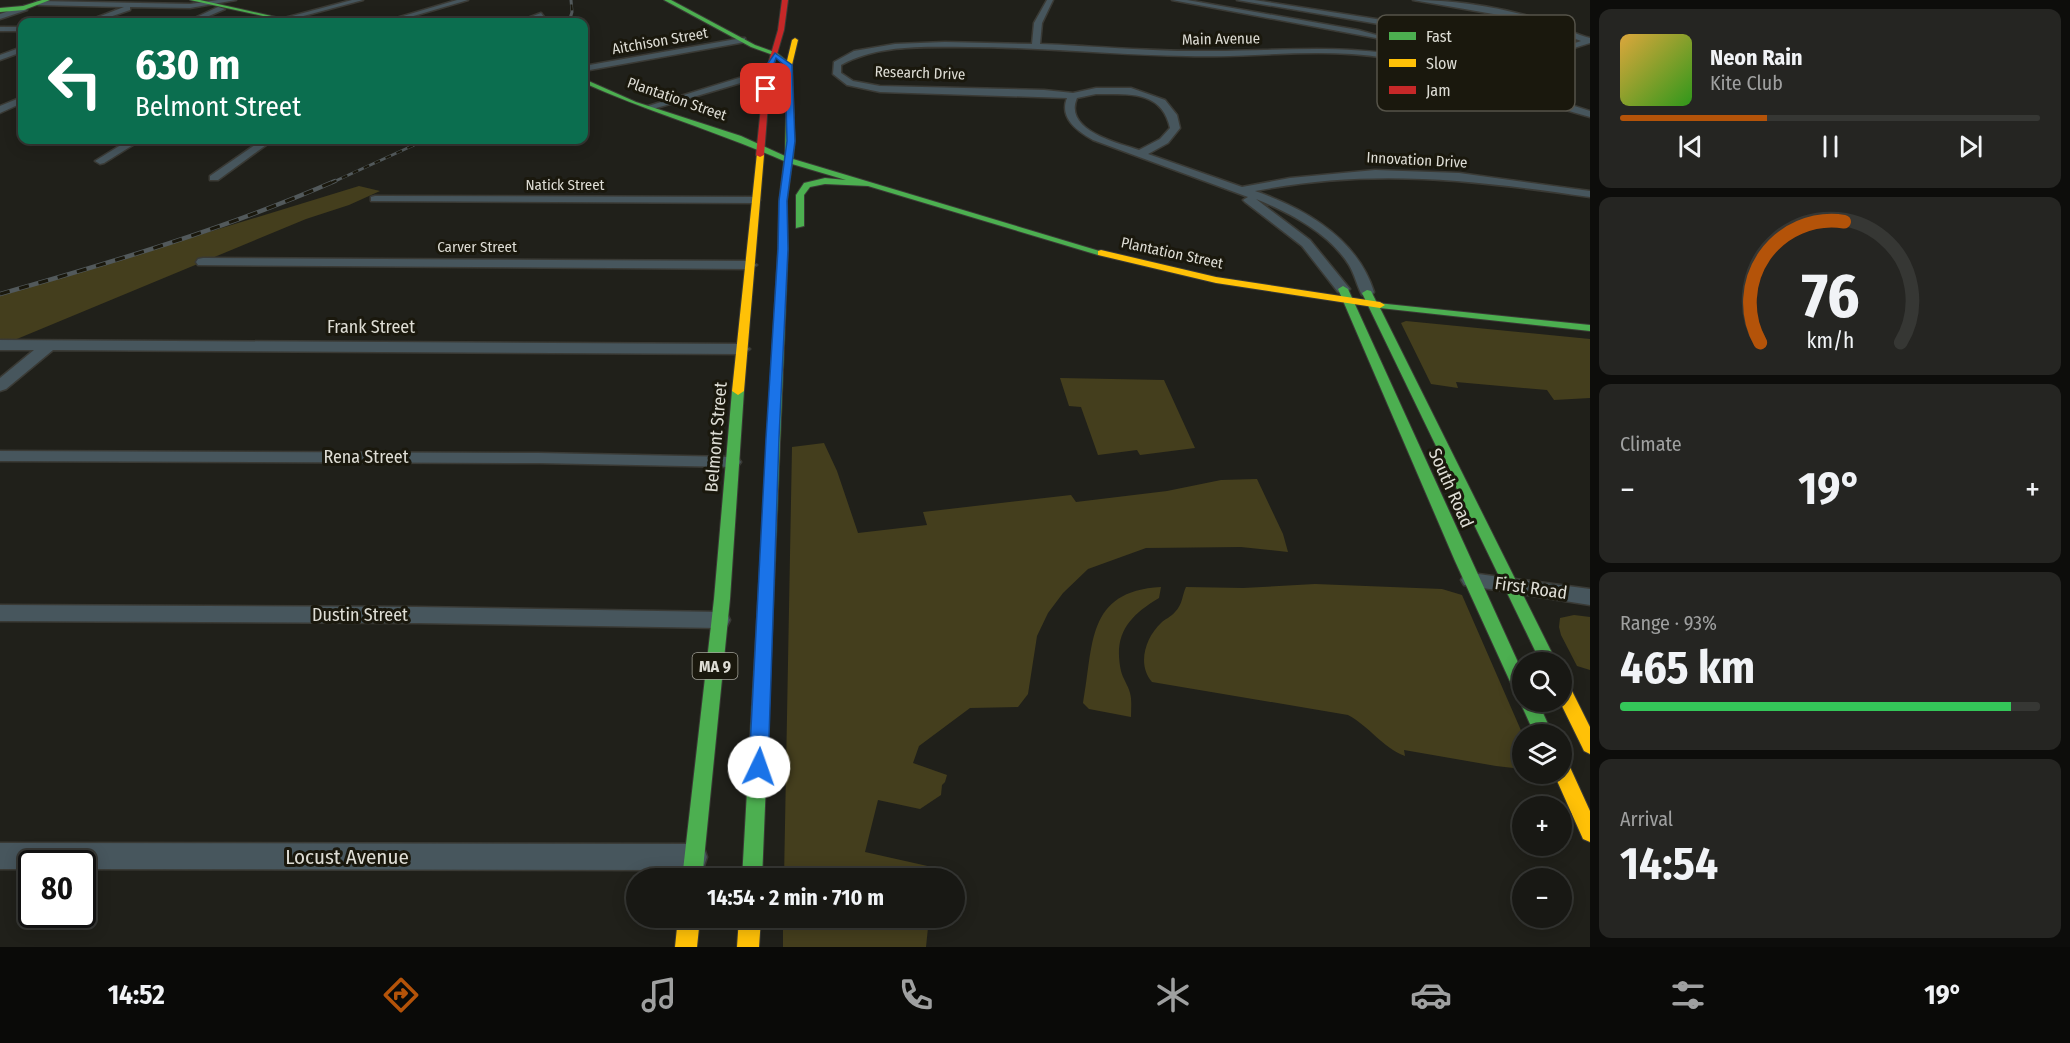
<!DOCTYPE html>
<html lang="en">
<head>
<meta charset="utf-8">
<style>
	body { margin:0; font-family:"Fira Sans Condensed",sans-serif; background:#252522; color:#f1f3f6; height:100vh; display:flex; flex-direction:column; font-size:22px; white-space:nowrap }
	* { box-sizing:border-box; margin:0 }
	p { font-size:20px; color:#9fa0a0 }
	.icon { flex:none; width:33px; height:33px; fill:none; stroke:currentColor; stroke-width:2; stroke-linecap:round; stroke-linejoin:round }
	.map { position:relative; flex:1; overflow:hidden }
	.panel { display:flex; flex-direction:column; gap:9px; padding:9px; background:#0d0d0b; width:480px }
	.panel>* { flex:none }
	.top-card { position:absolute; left:18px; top:18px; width:570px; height:126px; border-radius:12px; box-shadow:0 3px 15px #0003,0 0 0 2px #363734; background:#0b6e4f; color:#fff; overflow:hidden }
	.buttons { position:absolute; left:1512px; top:652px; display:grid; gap:12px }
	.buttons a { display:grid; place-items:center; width:60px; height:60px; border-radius:50%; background:#181814; box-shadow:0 3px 15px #0003,0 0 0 2px #363734; font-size:30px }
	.speed { position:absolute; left:18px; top:850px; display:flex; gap:12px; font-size:30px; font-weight:700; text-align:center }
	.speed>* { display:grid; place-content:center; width:78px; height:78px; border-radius:50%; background:#181814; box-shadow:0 3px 15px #0003,0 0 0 2px #363734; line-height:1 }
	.speed .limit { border:3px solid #111; border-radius:9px; background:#fff; color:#111 }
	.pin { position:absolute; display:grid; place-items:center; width:51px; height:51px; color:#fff; margin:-26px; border-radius:12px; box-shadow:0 3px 9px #0006 }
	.me { position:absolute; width:66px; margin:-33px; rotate:3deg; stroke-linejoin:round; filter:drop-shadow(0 0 4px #0008) }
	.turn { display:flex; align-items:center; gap:21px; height:126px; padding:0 18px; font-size:27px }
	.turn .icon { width:78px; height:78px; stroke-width:2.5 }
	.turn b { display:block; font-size:42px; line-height:51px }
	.big { font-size:45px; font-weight:700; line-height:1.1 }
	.panel .card { flex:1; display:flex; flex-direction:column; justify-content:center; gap:9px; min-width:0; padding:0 21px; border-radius:12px; background:#252522 }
	.panel .dial { align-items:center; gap:0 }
	.dial svg { height:156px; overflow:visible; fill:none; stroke:#363734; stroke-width:7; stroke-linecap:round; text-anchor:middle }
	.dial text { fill:#f1f3f6; stroke:none }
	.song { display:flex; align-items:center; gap:18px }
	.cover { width:72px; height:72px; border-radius:9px; background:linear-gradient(135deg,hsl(40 70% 55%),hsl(110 70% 35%)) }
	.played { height:6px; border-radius:3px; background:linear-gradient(90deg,#b45309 35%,#363734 35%) }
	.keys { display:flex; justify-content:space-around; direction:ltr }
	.heat { display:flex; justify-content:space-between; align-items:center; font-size:33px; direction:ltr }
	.charge { height:9px; border-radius:4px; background:linear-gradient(90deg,#34c759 93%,#363734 0) }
	.trip { position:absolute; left:626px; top:868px; width:339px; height:60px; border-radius:30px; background:#181814; box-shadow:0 3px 15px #0003,0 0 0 2px #363734; font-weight:700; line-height:60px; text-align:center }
	.menu { display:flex; height:96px; justify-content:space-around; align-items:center; background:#0a0a08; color:#9fa0a0 }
	.menu .icon { width:42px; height:42px }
	.menu .on { color:#b45309 }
	.menu b { font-size:27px; color:#f1f3f6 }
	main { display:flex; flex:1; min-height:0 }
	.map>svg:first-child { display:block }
	.green { fill:#443e1d }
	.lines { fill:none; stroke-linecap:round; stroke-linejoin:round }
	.street-casing { stroke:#3a3a35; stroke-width:3 }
	.fast-casing { stroke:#3a3a35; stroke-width:2 }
	.slow-casing { stroke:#3a3a35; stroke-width:2 }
	.jam-casing { stroke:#3a3a35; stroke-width:2 }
	.street { fill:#47565d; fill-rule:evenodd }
	.fast { fill:#4caf50; fill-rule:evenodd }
	.slow { fill:#ffc107; fill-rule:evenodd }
	.jam { fill:#c62828; fill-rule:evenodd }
	.rail-far1-casing { stroke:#52595b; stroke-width:3 }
	.rail-casing { stroke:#52595b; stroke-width:4.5 }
	.rail-far1 { stroke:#1a180d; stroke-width:2; stroke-dasharray:6; stroke-linecap:butt }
	.rail { stroke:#1a180d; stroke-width:3; stroke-dasharray:10; stroke-linecap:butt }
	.route { fill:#1a73e8; stroke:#114b97; stroke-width:1.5 }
	.labels { text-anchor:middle; stroke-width:6; stroke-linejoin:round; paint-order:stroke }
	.far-street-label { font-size:15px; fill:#deddd5; stroke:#1a180d }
	.shield { fill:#1a180d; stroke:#a3a299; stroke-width:1.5 }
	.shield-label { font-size:16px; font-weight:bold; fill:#deddd5 }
	.street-label { font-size:18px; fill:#deddd5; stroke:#1a180d }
	.near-street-label { font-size:21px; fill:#deddd5; stroke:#1a180d }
	.key { fill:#1a180d; stroke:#555349; stroke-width:1.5 }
	.key-label { font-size:16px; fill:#deddd5 }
</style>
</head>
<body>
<main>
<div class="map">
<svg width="1590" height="947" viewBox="0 0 1590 947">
	<rect width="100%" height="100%" fill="#20201a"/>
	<path class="green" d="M359,186L380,191L349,205L306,219L0,346V296Z
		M1406,321L1590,339V398L1554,400L1547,390L1456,382L1458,388L1431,384L1401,323Z
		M1060,378L1164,380L1195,448L1140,455L1137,450L1098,455L1081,407L1069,406Z
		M824,443L837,471L858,533L927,525L923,512L1071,495L1076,502L1167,491L1221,480L1257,479L1283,534L1288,552L1241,547L1146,548L1088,569L1063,593L1048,613L1037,636L1028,694L1018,707L970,708L919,746L913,763L947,775L945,782L942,785L941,795L920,809L878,800L865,852L932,867L933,879H784L792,447Z
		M1315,584L1442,589L1462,595L1523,735L1522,769L1496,766L1404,750L1405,756C1382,747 1370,727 1348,715L1152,682C1137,665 1145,638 1161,623C1165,619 1171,617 1175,612C1183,604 1182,595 1186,587L1243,588Z
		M1161,587L1159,598C1129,616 1113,634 1121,671C1123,679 1128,685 1130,693C1132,700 1131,709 1131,717L1089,709L1083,703C1094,646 1085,591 1161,587Z
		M1574,615L1590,617V670L1577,666L1561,635L1559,627L1560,618Z
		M783,918H929L926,947H783Z"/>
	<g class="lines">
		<defs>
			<path id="street" d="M218,0H236L190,8L130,7V10L95,22H85L124,7L38,5L34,3L38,1L190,4Z
				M352,0H363L281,22L277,20Z
				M457,0H468L393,22H383Z
				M1047,0H1053L1042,23L1040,44C1097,46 1154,52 1210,51C1275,51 1339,44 1403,56L1405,52L1398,46L1376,38L1172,0H1187L1358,30L1402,42H1434L1424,34L1408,29L1237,0H1254L1408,24L1429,31L1441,42H1480L1520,48L1557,49L1581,41L1522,19L1413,0C1457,0 1504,8 1546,21C1561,26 1576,35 1590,38V43L1558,53L1520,52L1480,46H1408L1413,52L1411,57L1466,71L1590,111V117C1521,99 1456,69 1386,58C1320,47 1253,58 1187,56C1114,55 1042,47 969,47C927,47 879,44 841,65V73L853,81L880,86L1044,90L1073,93L1096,88H1131L1165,100L1177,115L1180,128L1168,143L1148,154L1242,187L1290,178L1375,170L1459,173L1590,191V197C1473,180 1372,168 1255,191C1306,209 1357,238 1374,292L1372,295H1362C1357,286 1355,275 1349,265C1329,233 1290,213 1256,199L1310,240L1350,289L1343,293L1338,292L1302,246L1245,202L1243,200L1248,197L1093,140C1077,131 1059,118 1067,98L880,92L847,85L833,74L834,62L854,51L895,44L945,42L1032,44L1034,23ZM1096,94C1128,94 1162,90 1170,128L1160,139L1139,150C1117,143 1063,130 1077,98Z
				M24,6L27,10L0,19V14Z
				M218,7L225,9L195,22H186Z
				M541,13L544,17L527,22H517Z
				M0,27H22V31H0Z
				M742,38H745V42L584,71V66Z
				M22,47V52L0,60V55Z
				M768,69L772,72L771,74L653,109L645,107Z
				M22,97V103L0,113V106Z
				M129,140H141L104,163L100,164L95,161Z
				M262,140H273L218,180H210V176Z
				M375,196L754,197L760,200L754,203L371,201V197Z
				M203,258L750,261L757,265L750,269L198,265L196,262L198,259Z
				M0,340L742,344L750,349L742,354L53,350L6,389L0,391V378L34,350H0Z
				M0,451L539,453L732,457L738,458L741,462L738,466L732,467L539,463L0,461Z
				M1471,573L1590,589V605L1464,585L1461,580L1464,575Z
				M0,605L417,607L719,612L727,614L730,620L727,626L719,628L417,623L0,621Z
				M0,843L694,844L704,848L707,857L704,866L694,870L82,869V864H32V869H0Z"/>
			<path id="fast" d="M42,0H50L24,10L0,12V8L23,6Z
				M190,0H200L298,22H290Z
				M664,0H671L755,45L777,53L792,65L787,66L773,55L751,47Z
				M584,79L636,102L741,136L785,156L786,116L793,114L795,141L793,159L1106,253L1098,255L868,186L825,184L810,187L804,195V226L796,228V195L804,183L825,178L846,180L792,164L787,201L788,249L762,879H742L778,249L779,201L784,161C718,132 649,112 584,83Z
				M1343,286L1348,289L1522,671V695L1516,693L1513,688L1455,561L1338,289Z
				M1367,290L1371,291L1377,303L1590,325V331L1380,308L1557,663H1541L1362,293Z
				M738,387L744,391L730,599L702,879H682L714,599L732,391Z
				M1522,698V702H1538L1553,735H1535L1520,702Z"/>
			<path id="slow" d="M795,38L798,40L792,65L794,116L790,118L786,116V65L792,40Z
				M757,153L764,155L744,391L738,395L732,391Z
				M1101,250L1216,277L1380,302L1385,305L1380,308L1216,283L1098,255V251Z
				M1562,681L1568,683L1590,727V754L1584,751L1560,702Z
				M1562,763L1569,765L1590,811V842L1583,839L1554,774H1562Z
				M678,918H700L697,947H675Z
				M739,918H761L759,947H737Z"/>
			<path id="jam" d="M782,0H788L784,30L770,78L764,155L760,157L756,155L764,78L778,30Z"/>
		</defs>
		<use href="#street" class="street-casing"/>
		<use href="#fast" class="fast-casing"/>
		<use href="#slow" class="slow-casing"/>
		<use href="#jam" class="jam-casing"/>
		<use href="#street" class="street"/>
		<use href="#fast" class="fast"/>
		<use href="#slow" class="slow"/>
		<use href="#jam" class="jam"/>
		<defs>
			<path id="rail-far1" d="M569,22L572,12L571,0
				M331,183L425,140"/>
			<path id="rail" d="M0,294C113,262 227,228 335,181"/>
		</defs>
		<use href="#rail-far1" class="rail-far1-casing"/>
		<use href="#rail" class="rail-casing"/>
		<use href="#rail-far1" class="rail-far1"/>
		<use href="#rail" class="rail"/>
	</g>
	<path class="route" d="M775,53L792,65L795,141L787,201L788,249L779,438L768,767L765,772L759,775L752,772L749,767L766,438L778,249L779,201L787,141L785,66L776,58L773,66L769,89L766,91L762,89L766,66Z"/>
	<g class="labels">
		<g class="far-street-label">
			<text transform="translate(1221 39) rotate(-1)" y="5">Main Avenue</text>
			<text transform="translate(660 41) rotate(-10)" y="5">Aitchison Street</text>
			<text transform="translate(920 73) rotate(2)" y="5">Research Drive</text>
			<text transform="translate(677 99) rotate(19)" y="5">Plantation Street</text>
			<text transform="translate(1417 160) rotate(3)" y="5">Innovation Drive</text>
			<text x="565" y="190">Natick Street</text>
			<text x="477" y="252">Carver Street</text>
			<text transform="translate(1172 253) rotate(12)" y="5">Plantation Street</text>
		</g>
		<rect class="shield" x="692.5" y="653" width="45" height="26" rx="4.5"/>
		<g class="shield-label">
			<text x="715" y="672">MA 9</text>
		</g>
		<g class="street-label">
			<text x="371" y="333">Frank Street</text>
			<text transform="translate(716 437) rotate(-85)" y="6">Belmont Street</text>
			<text x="366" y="463">Rena Street</text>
			<text transform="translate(1451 488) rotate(66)" y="6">South Road</text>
			<text transform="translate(1531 588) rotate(8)" y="6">First Road</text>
			<text x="360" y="621">Dustin Street</text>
		</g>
		<g class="near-street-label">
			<text x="347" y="864">Locust Avenue</text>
		</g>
	</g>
	<rect x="1377" y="15" width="198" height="96" rx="9" class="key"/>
	<rect x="1389" y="32" width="27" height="8" fill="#4caf50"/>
	<rect x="1389" y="59" width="27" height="8" fill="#ffc107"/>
	<rect x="1389" y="86" width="27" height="8" fill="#c62828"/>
	<g class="key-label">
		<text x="1426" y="42">Fast</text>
		<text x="1426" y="69">Slow</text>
		<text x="1426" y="96">Jam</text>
	</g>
</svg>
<div class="buttons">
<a><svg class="icon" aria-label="search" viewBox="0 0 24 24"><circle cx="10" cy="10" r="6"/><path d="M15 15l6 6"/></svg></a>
<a><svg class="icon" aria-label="layers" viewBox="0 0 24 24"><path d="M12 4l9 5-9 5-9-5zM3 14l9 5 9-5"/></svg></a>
<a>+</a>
<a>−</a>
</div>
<div class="speed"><div class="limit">80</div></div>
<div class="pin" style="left:766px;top:89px;background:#d93025"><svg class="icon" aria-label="arrive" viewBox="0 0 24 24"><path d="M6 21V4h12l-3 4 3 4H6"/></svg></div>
<svg class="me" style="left:759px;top:767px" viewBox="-20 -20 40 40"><circle r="19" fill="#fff"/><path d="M0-13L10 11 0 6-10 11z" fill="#1a73e8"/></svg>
<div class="trip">14:54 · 2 min · 710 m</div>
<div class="top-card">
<div class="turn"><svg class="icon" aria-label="left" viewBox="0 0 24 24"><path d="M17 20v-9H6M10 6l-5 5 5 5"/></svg><div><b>630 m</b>Belmont Street</div></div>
</div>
</div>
<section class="panel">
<div class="card">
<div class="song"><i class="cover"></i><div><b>Neon Rain</b><p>Kite Club</p></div></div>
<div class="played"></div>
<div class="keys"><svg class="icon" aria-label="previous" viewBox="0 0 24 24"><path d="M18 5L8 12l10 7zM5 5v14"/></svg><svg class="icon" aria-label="pause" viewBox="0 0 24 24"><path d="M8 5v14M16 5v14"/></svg><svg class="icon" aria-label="next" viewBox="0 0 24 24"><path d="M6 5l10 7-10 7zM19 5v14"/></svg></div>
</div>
<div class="card dial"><svg viewBox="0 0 100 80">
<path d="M14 69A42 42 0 1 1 86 69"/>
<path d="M14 69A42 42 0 0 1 57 7" stroke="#b45309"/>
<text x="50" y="56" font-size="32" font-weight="700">76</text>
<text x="50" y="72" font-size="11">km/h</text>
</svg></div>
<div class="card"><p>Climate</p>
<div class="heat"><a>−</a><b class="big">19°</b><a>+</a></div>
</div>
<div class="card"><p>Range · 93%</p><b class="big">465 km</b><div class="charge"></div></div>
<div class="card"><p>Arrival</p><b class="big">14:54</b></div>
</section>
</main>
<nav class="menu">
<b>14:52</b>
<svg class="icon on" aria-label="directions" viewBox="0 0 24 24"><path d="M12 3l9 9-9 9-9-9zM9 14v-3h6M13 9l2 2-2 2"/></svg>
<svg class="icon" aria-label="music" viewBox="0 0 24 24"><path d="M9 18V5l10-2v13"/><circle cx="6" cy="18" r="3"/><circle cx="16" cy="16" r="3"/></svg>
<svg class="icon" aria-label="phone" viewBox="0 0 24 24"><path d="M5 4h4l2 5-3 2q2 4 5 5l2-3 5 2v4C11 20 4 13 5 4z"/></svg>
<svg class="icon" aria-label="climate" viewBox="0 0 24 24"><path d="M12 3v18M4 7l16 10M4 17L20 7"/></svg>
<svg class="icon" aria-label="car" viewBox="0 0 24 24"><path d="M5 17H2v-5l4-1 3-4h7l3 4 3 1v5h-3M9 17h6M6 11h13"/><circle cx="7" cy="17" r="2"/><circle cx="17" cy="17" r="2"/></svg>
<svg class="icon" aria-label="filters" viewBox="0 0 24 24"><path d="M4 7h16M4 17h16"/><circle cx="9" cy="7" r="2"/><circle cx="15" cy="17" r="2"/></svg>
<b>19°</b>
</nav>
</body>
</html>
